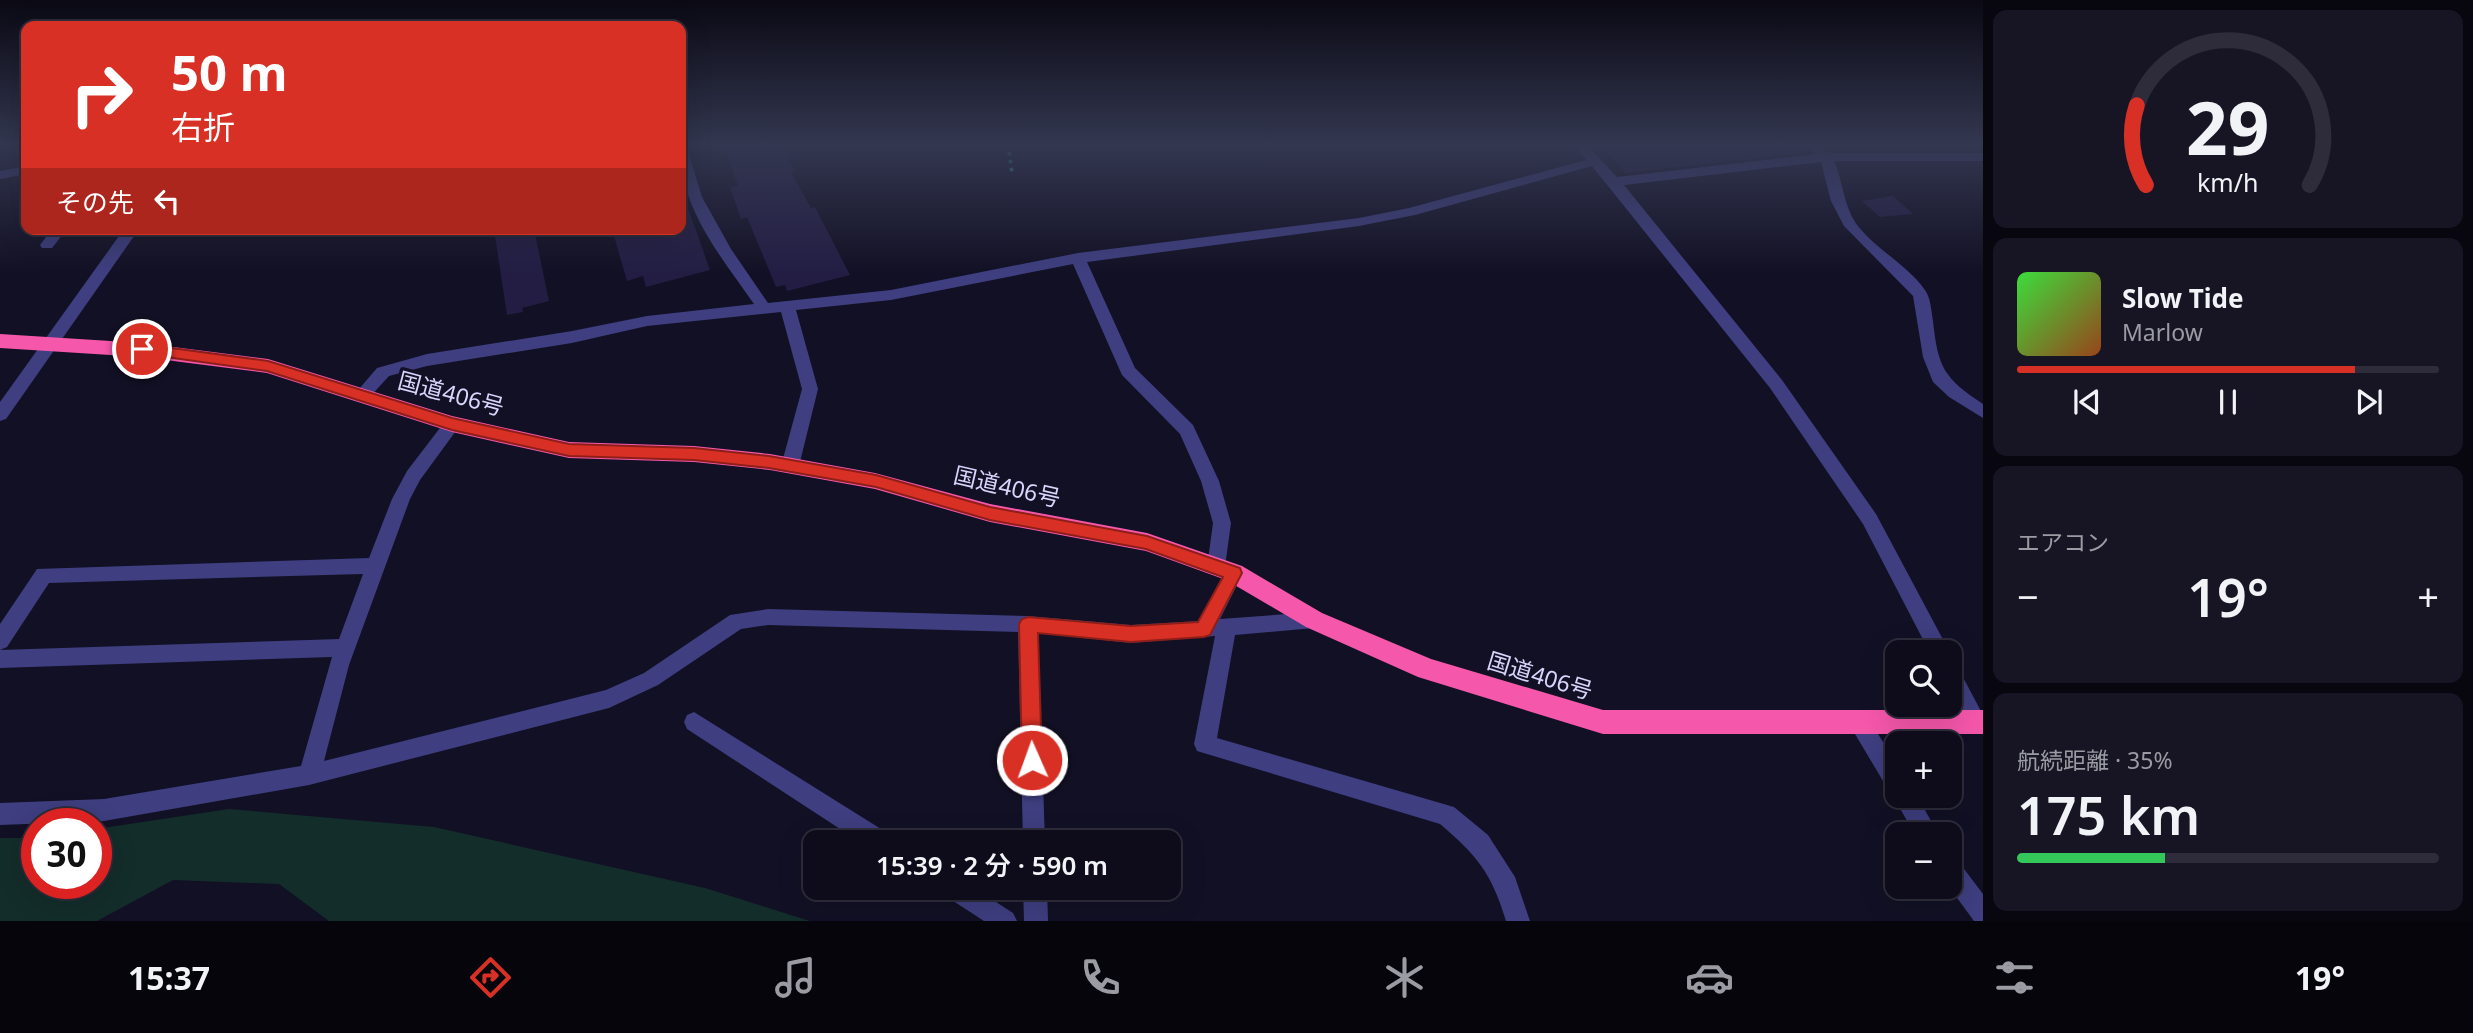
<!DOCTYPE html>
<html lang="ja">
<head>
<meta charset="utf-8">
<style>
	body { margin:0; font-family:"Noto Sans","Noto Sans JP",sans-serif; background:#171524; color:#f1f3f6; height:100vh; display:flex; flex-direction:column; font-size:26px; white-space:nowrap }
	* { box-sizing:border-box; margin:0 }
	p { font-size:23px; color:#9b9ba3 }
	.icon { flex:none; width:38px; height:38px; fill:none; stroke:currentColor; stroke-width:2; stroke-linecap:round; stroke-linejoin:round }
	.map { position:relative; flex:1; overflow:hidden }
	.side { display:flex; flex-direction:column; gap:10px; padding:10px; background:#08070f; width:490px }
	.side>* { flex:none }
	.top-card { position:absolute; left:21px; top:21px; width:665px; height:214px; border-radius:14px; box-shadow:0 7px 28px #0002,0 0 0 2px #2e2c3a; background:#d93025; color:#fff; overflow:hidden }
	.controls { position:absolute; left:1885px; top:640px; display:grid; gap:14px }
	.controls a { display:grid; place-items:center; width:77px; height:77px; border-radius:14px; background:#0e0c1b; box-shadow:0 7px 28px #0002,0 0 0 2px #2e2c3a; font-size:35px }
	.speed { position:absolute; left:21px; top:808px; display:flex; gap:14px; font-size:35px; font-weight:700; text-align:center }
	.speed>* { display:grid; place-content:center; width:91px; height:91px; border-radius:50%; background:#0e0c1b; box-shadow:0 7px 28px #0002,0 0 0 2px #2e2c3a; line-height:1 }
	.speed .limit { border:10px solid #d22; background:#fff; color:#111 }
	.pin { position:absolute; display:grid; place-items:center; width:60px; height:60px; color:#fff; margin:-30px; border:4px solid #fff; border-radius:50%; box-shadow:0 2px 7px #0007 }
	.me { position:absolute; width:77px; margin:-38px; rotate:358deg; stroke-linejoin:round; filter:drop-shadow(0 0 5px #0008) }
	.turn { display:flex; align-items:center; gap:24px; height:147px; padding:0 35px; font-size:32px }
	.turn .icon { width:91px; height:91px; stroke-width:2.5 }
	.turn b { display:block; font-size:49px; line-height:60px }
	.then { display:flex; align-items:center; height:66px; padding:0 35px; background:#0003; gap:14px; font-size:26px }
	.big { font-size:52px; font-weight:600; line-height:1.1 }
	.side .tile { flex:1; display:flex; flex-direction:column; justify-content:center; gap:10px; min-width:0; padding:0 24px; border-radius:14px; background:#171524 }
	.side .dial { align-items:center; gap:0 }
	.dial svg { height:182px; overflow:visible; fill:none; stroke:#2e2c3a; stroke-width:7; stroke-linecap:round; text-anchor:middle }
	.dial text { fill:#f1f3f6; stroke:none }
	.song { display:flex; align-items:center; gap:21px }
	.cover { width:84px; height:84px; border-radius:10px; background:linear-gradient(135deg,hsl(120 70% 55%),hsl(20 70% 35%)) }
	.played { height:7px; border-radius:4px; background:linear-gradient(90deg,#d93025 80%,#2e2c3a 80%) }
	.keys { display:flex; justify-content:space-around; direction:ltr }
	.heat { display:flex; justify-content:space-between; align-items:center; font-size:38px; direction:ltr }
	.charge { height:10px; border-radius:5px; background:linear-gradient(90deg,#34c759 35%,#2e2c3a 0) }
	.trip { position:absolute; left:803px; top:830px; width:378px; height:70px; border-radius:14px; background:#0e0c1b; box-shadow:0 7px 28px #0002,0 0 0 2px #2e2c3a; font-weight:600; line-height:70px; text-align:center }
	.tabs { display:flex; height:112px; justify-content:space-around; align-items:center; background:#06050b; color:#9b9ba3 }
	.tabs .icon { width:49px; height:49px }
	.tabs .active { color:#d93025 }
	.tabs b { font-size:32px; color:#f1f3f6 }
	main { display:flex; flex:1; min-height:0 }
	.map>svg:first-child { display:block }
	.green { fill:#132d2b }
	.building { fill:#231d44 }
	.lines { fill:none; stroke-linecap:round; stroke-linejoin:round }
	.path { stroke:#36afa2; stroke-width:3.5; stroke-dasharray:3.5 4.5; stroke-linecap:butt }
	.minor { fill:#3e3e80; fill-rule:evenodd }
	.highway { fill:#f557ab; fill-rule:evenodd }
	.route { fill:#d93025; stroke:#8d1f18; stroke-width:2 }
	.labels { text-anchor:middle; stroke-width:7; stroke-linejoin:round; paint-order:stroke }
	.street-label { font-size:23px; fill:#d8d5fd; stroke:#121024 }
</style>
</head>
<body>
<main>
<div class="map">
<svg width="1983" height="921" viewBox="0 0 1983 921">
	<rect width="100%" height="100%" fill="#121024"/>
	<path class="green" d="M229,809L434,827L705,888L810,921H329L279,884L173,880L97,921H0V838H37V884H96V829Z"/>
	<path class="building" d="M737,144H781L795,171L791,172L811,208L815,207L850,275L787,291L785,285L776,287L747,217L741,219L730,187L738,186L725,149L738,146Z
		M1600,144H1804L1807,152L1626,173Z
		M683,194L710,270L646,287L643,276L627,281L612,229H681Z
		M1893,196L1913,214L1880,217L1862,201Z
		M494,229H534L549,301L522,308L523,312L507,315Z"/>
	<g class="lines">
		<path class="path" d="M1008,144L1012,173"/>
		<path class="minor" d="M1573,144H1586L1617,177L1816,154L1807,144H1820L1828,153H1983V161H1834C1843,181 1843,203 1855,222C1874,249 1906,263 1925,290C1931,299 1931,310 1933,321C1938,368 1944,378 1983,404V418L1949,397L1933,382L1923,357L1913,296L1844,226L1831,201L1821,162L1624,185L1782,380L1876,514L1947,647L1950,653V654L1930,653L1863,524L1770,388L1592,166L1415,215L1359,226L1087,262L1135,368L1193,425L1219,481L1231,523L1225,567L1223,573L1216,575L1209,573L1207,567L1213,523L1201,481L1180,434L1122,375L1073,264L891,300L796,310L818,389L799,466L796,471H784L781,466L802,389L781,312L647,326L572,343L427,366L389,376L367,400L361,402L353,396L377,368L427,354L572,331L647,316L754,304C722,258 678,206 681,147L688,151L702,197L731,249L768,303L891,290L1078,253L1359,218L1409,208L1586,160Z
			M26,166V174L0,179V171Z
			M52,229H67L52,248H42L40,245Z
			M124,229H139L6,419L0,421V402Z
			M452,418L458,420L461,424L420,480L410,499L349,665L324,761L606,690L644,673L730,615L768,609L1028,616L1131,625L1199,621L1227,567L1234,565L1241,567L1243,573L1220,619L1314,612L1321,614L1324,620L1321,626L1314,628L1235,635L1217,738L1454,807L1488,835L1515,877L1530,921H1506C1492,874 1477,855 1440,824L1197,751L1194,744L1215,636L1131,643L1038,633L1045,842H1023L1018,632L768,625L741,629L658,685L609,708L309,785L104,821L0,825V803L104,799L301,766L332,657L0,668V650L339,639L363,574L49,583L7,647L0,650V624L37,569L369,558L392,499L407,471L446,420Z
			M1950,663L1957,666L1983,715L1982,728L1975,731L1968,728L1950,692Z
			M694,712L889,834L892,842H860L687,729L684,722L687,715Z
			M1859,712L1866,715L1897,764V796H1917L1939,835H1915L1897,803L1895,794L1889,791L1852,729L1849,722L1852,715Z
			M1950,858L1958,861L1983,894V921H1974L1949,887Z
			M941,887H973L1013,913L1017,921H984L944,895Z
			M1023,887H1047L1048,921H1024Z"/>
		<path class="highway" d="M0,334L142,343L268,359L452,416L569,442L694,446L770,454L875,473L990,504L1147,533L1242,566L1322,613L1431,659L1603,710H1983V734H1603L1418,677L1306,627L1226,580L1146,551L990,522L875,489L770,470L694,462L569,458L452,432L267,373L142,357L0,348Z"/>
	</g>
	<linearGradient id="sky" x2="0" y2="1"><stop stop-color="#0a0914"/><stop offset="0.53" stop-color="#333750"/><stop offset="1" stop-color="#333750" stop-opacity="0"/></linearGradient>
	<rect width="1983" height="273" fill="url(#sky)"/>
	<path class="route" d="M142,344L268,361L452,418L569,444L694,448L769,456L876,475L990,507L1147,536L1240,568L1242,573L1210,635L1204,637L1131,642L1038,633L1042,760L1039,767L1032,769L1025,767L1022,760L1019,624L1022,619L1028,617L1131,626L1198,622L1223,577L1146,549L990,520L876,487L769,468L694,460L569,456L452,430L267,371L137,353L135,349L137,346Z"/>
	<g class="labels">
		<g class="street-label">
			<text transform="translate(451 394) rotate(15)" y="8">国道406号</text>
			<text transform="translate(1007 487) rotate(13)" y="8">国道406号</text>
			<text transform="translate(1540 676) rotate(17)" y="8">国道406号</text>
		</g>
	</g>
</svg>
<div class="controls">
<a><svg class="icon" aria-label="search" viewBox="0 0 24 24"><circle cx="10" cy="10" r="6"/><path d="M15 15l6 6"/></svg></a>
<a>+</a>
<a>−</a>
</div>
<div class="speed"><div class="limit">30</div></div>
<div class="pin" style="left:142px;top:349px;background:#d93025"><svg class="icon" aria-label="arrive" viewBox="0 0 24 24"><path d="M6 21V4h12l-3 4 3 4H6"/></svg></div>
<svg class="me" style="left:1032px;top:760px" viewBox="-20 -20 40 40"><circle r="17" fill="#d93025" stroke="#fff" stroke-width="3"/><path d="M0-11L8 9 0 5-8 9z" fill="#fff"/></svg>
<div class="trip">15:39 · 2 分 · 590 m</div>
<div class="top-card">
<div class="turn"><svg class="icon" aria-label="right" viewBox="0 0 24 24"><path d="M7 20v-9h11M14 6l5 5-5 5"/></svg><div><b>50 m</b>右折</div></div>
<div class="then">その先<svg class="icon" aria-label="left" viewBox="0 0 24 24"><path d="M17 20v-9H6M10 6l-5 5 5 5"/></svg></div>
</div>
</div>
<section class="side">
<div class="tile dial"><svg viewBox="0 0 100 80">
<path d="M14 69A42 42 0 1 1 86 69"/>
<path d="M14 69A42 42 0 0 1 10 34" stroke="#d93025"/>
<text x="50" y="56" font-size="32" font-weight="700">29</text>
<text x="50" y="72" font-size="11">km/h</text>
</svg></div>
<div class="tile">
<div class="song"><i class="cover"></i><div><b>Slow Tide</b><p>Marlow</p></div></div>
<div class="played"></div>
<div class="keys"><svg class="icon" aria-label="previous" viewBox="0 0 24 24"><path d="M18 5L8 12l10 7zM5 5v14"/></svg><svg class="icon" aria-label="pause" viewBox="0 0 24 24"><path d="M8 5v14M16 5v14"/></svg><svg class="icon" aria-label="next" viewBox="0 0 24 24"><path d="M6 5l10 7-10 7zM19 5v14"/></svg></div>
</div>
<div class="tile"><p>エアコン</p>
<div class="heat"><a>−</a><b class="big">19°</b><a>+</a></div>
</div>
<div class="tile"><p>航続距離 · 35%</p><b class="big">175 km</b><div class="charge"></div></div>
</section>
</main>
<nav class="tabs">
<b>15:37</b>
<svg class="icon active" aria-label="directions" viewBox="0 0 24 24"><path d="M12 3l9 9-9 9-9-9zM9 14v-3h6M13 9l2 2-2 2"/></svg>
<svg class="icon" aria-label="music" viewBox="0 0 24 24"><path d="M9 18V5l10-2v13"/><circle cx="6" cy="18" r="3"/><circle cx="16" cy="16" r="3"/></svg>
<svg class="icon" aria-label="phone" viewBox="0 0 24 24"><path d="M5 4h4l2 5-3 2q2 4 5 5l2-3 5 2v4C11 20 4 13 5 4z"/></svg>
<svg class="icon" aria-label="climate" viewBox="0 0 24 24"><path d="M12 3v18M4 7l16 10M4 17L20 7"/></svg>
<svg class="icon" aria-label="car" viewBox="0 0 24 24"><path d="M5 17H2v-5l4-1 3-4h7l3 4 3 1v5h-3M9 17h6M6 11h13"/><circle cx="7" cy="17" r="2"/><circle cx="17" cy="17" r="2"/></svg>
<svg class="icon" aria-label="filters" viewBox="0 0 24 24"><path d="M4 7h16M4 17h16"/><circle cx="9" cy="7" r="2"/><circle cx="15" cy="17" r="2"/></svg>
<b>19°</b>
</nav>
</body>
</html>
